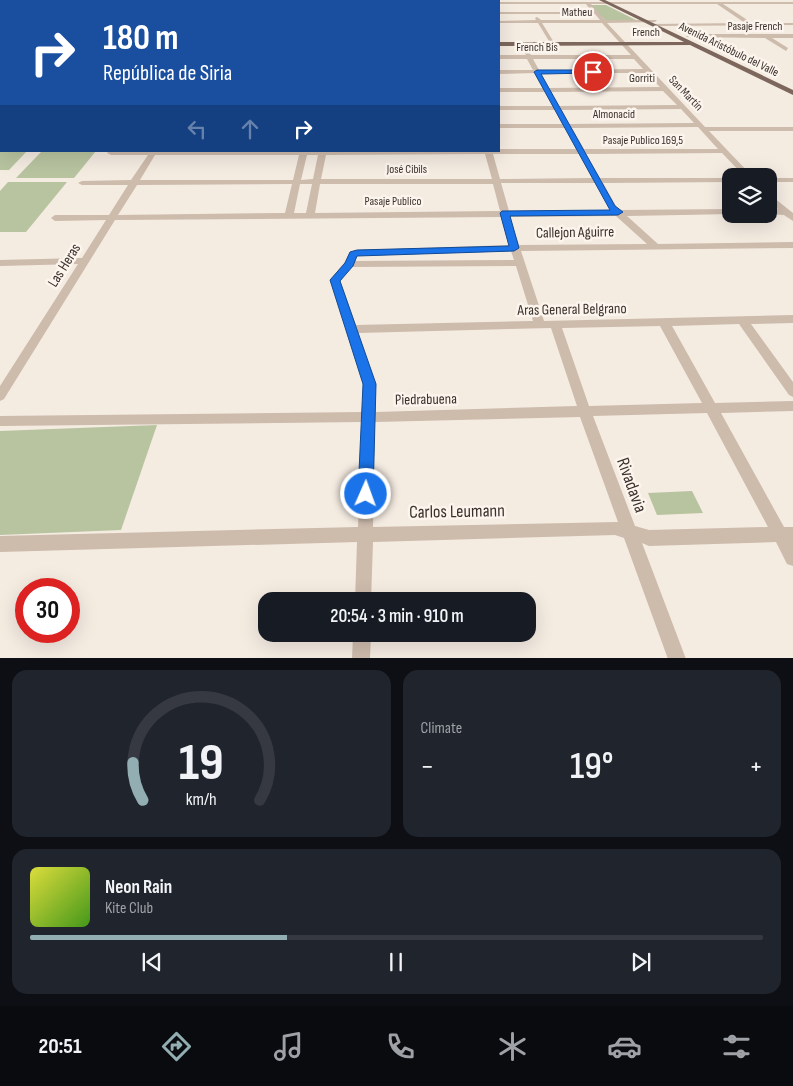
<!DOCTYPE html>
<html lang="en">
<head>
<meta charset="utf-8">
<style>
	body { margin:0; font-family:"Sofia Sans Condensed",sans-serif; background:#20242c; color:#f1f3f6; height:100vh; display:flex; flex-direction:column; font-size:19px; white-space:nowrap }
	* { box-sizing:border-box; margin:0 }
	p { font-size:16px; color:#9ea1a6 }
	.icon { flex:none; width:28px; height:28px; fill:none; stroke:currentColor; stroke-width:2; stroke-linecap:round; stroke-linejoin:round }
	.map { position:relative; height:658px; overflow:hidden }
	.sheet { display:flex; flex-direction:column; gap:12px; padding:12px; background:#0d0f14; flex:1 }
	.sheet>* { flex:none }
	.banner { position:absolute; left:0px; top:0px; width:500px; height:152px; box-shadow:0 5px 20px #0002; background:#1a4fa0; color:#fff; overflow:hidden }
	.controls { position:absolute; left:722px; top:168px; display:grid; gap:10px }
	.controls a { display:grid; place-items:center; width:55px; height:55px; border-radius:10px; background:#171b24; box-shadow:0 5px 20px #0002; font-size:25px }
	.speed { position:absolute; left:15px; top:578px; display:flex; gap:10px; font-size:25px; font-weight:700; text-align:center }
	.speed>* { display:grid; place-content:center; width:65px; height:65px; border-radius:50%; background:#171b24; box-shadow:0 5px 20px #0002; line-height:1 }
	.speed .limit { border:8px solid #d22; background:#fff; color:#111 }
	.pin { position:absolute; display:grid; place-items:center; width:42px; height:42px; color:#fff; margin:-21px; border:2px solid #fff; border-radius:50%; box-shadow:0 1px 5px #0007 }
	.me { position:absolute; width:55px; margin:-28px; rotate:2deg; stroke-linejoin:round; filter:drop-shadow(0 0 4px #0008) }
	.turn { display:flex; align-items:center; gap:18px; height:105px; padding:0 20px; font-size:22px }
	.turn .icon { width:65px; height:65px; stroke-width:2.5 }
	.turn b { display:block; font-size:35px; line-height:42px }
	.lanes { display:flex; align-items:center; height:48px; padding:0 20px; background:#0003; justify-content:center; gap:25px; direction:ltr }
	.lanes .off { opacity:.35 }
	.big { font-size:38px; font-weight:600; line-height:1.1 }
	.sheet .tile { flex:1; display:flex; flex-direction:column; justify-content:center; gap:8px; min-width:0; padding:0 18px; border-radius:15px; background:#20242c }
	.sheet .dial { align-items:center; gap:0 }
	.dial svg { height:130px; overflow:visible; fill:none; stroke:#363941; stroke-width:7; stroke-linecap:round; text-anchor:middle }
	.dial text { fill:#f1f3f6; stroke:none }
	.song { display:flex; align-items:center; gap:15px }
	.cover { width:60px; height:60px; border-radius:8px; background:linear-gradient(135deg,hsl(60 70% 55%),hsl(100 70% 35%)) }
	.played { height:5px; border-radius:2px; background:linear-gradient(90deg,#92aeb2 35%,#363941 35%) }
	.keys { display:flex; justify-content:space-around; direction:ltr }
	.heat { display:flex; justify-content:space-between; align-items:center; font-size:28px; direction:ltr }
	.sheet .tiles { flex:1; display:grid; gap:12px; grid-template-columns:1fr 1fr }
	.tile:last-child { grid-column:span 2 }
	.trip { position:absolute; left:258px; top:592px; width:278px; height:50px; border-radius:15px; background:#171b24; box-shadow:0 5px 20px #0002; font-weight:600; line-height:50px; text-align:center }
	.tab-bar { display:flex; height:80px; justify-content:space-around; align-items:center; background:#090b0e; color:#9ea1a6 }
	.tab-bar .icon { width:35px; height:35px }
	.tab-bar .on { color:#92aeb2 }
	.tab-bar b { font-size:22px; color:#f1f3f6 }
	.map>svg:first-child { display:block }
	.green { fill:#b8c4a0 }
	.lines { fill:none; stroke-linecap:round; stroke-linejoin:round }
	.minor { fill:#cdbbac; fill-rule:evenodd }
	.major { fill:#7d675c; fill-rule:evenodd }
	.route { fill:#1a73e8; stroke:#114b97 }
	.labels { text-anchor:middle; stroke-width:5; stroke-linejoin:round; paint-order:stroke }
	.far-street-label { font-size:12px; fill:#3b302b; stroke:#fbf5ee }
	.street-label { font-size:15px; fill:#3b302b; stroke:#fbf5ee }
	.near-street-label { font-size:18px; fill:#3b302b; stroke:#fbf5ee }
</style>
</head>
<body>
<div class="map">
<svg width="793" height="659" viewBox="0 0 793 659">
	<rect width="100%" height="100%" fill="#f4ebe1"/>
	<path class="green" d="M590,5H606L636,20H605Z
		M0,133L1,151H27L9,170H0Z
		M42,151H96L74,178H16Z
		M8,182H67L26,232H0V191Z
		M157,425L121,530L0,535V431Z
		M692,491L703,513L657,515L648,493Z"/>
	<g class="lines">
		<path class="minor" d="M370,0H374V1H370Z
			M405,0H409V1H405Z
			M445,0H449V1H445Z
			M499,2H793V4H723L752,23H793V25L654,26L652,24L745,23L717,4H591L605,20H657L655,22L607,23L705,127H793V131H709L752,176H744L722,153L586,154L600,178H731V182L603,183L616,206L621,210L731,209V214H734L627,216L658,244L793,242V248L521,251L544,321L793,315V323L751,324L793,382V397L789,395L739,324L672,326L715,403L793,401V411L721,413L784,527H793V566L787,564L776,542L649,546L642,543L686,659H668L624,538L615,535L373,542L371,601H355L357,542L0,552V536L358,527L362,422L0,426V416L363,412L364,384L330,280L344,263L350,252L357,250L509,245L501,217L115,220L4,399L0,401V386L78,264L0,266V260L82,258L106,220L55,221L51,218L55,215H109L128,185H82L78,183L82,181L131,180L148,155H111L107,153L109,151H499V149H576L565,128H499V124H562L555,110H499V106H553L545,92H499V88H543L535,73L499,74V70H533L527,59H499V55H526L519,44L522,42L531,55H631L602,23H542L555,44L552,46L538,23H499V21L536,20L535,18L537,17L541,20H600L595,14H499V12H592L586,4H499ZM533,59H634L643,69L539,70ZM541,73H646L660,87L549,88ZM663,91L677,105L559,106L551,92ZM681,109L694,123L569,124L562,110ZM698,127L718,149H584L572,128ZM485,154L492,179H321L326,155ZM493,154H579L592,178L500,179ZM155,155H299L293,180H140ZM307,155H318L313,179L301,180ZM501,183H595L611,210L509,211ZM292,184L285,213L118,215L137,185ZM300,184H312L306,213H294ZM320,184H493L500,211L315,213ZM616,216L647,244L519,245L510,217ZM511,251L514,260L355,261L357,256ZM516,266L533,321L356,325L340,280L352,267ZM660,326L702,403L589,406L562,328ZM551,328L577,406L376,412V384L358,333ZM707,413L768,527L649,530L635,526L593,416ZM580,417L618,522L373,527L375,422Z
			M0,22H1V24H0Z
			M688,34H793V38H772L788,48L786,51L765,38L686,37Z
			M0,71H1V75H0Z
			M0,86H1V90H0Z
			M769,178H793V182H769Z
			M769,194L793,213V221L784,215L766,214H769V209H778L769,201Z
			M353,634H371L370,659H352Z"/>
		<path class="major" d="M599,0H605L793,90V95L690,45L499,46V42H684Z
			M0,44H1V48H0Z"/>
	</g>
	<path class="route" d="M537,70H593L596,72L593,73L541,74L601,181L615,206L623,212L618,215L510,216L519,248L514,251L357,256L353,266L340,281L376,384L373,494L371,499L366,501L361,499L358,494L363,384L330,280L345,263L350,252L357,250L509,246L500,213L502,211L610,210L534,72Z"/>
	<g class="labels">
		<g class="far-street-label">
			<text x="577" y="16">Matheu</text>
			<text x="755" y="30">Pasaje French</text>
			<text x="646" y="36">French</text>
			<text x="537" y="51">French Bis</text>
			<text transform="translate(729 49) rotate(26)" y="4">Avenida Aristóbulo del Valle</text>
			<text x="642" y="82">Gorriti</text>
			<text transform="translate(686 93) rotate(46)" y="4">San Martín</text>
			<text x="614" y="118">Almonacid</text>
			<text x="643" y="144">Pasaje Publico 169,5</text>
			<text x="407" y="173">José Cibils</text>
			<text x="393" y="205">Pasaje Publico</text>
		</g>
		<g class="street-label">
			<text transform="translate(575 232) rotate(-1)" y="5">Callejon Aguirre</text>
			<text transform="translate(64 265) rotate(-58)" y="5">Las Heras</text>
			<text transform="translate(572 309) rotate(-1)" y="5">Aras General Belgrano</text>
			<text transform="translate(426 399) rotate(-1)" y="5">Piedrabuena</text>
		</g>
		<g class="near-street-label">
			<text transform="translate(632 485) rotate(70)" y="6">Rivadavia</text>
			<text transform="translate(457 511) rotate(-1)" y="6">Carlos Leumann</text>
		</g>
	</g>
</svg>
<div class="controls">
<a><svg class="icon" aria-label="layers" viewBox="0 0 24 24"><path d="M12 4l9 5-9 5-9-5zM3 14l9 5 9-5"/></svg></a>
</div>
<div class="speed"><div class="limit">30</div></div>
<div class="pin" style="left:593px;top:72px;background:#d93025"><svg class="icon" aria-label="arrive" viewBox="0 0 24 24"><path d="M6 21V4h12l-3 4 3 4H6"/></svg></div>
<svg class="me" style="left:366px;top:494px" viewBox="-20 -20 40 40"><circle r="17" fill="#1a73e8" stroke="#fff" stroke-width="3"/><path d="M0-11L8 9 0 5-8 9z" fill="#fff"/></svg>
<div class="trip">20:54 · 3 min · 910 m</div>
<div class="banner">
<div class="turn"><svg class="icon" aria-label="right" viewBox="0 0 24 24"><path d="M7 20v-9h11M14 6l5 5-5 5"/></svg><div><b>180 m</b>República de Siria</div></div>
<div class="lanes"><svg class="icon off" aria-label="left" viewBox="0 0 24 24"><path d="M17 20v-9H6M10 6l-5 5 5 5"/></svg><svg class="icon off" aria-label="ahead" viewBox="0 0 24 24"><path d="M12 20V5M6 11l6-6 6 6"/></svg><svg class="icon" aria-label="right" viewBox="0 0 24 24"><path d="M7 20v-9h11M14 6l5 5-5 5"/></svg></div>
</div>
</div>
<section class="sheet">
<div class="tiles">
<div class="tile dial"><svg viewBox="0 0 100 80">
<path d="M14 69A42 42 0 1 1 86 69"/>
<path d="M14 69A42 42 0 0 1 8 46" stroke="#92aeb2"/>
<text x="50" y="56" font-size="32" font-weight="700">19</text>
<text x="50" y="72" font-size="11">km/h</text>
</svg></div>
<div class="tile"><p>Climate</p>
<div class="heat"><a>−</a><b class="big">19°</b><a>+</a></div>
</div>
<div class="tile">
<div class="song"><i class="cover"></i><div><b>Neon Rain</b><p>Kite Club</p></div></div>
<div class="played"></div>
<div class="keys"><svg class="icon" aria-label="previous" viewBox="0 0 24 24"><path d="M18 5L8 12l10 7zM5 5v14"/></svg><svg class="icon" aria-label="pause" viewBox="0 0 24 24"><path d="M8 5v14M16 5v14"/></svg><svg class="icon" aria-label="next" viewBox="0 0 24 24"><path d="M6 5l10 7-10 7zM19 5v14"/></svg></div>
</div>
</div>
</section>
<nav class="tab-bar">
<b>20:51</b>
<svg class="icon on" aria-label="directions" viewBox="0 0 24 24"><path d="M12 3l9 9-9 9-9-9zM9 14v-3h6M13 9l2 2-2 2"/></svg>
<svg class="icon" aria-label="music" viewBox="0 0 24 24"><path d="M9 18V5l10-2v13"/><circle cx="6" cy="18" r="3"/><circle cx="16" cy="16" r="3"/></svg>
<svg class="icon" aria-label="phone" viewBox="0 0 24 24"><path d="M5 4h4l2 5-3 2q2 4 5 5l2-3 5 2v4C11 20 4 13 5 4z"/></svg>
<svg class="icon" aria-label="climate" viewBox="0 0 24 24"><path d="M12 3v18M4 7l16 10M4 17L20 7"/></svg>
<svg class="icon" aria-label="car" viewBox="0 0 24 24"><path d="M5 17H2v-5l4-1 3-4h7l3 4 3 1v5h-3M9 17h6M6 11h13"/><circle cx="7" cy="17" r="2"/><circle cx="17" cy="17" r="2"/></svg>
<svg class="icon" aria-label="filters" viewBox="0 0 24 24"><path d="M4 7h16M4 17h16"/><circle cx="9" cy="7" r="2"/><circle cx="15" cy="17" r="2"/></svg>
</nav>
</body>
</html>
